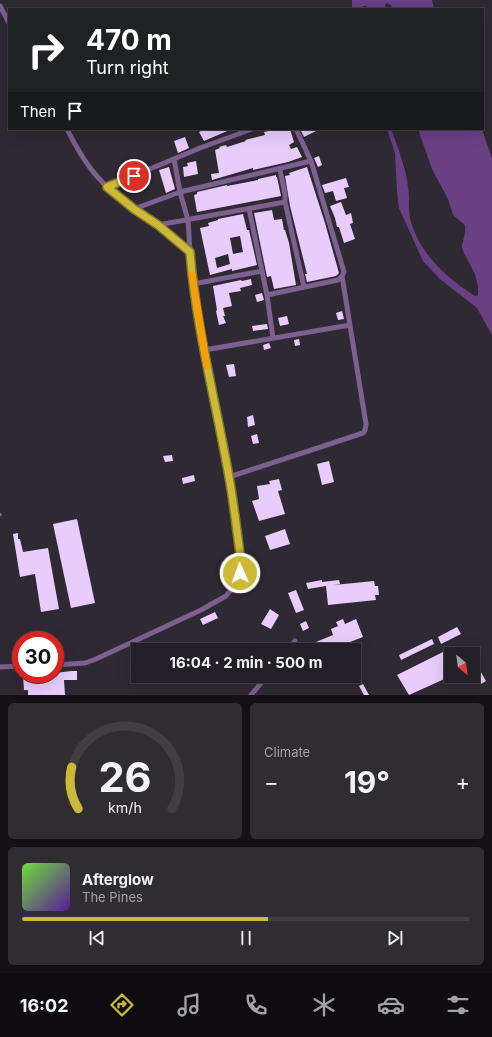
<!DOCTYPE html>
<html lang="en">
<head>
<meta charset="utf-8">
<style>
	body { margin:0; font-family:Inter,sans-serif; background:#2f2c32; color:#f1f3f6; height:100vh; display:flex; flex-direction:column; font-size:15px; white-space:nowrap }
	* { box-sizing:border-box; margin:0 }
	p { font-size:13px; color:#a3a2a7 }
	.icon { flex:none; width:22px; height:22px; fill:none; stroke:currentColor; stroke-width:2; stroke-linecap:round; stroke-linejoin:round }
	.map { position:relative; height:695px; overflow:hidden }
	.panel { display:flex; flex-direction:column; gap:8px; padding:8px; background:#131115; flex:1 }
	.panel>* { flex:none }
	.top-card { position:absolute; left:8px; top:8px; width:476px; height:122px; border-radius:0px; box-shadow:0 4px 16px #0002,0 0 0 1px #403d43; background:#202124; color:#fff; overflow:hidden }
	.needle { width:26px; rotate:151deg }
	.buttons { position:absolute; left:444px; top:647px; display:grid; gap:8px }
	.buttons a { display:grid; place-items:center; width:36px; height:36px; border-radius:0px; background:#231f26; box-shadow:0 4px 16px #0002,0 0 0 1px #403d43; font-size:20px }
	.speed { position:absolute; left:12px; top:631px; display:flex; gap:8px; font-size:20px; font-weight:700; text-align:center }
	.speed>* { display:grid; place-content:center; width:52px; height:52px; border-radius:50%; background:#231f26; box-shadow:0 4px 16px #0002,0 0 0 1px #403d43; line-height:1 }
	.speed .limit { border:6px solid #d22; background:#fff; color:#111 }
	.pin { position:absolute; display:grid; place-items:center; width:34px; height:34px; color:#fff; margin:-17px; border:2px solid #fff; border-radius:50%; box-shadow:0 1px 4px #0007 }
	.me { position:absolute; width:44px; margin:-22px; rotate:358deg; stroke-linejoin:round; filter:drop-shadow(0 0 3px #0008) }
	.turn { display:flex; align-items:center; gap:14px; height:84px; padding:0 12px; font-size:18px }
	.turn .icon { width:52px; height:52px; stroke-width:2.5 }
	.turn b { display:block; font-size:28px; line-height:34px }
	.then { display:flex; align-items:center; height:38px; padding:0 12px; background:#0003; gap:8px; font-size:15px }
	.big { font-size:30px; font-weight:700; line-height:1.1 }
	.panel .card { flex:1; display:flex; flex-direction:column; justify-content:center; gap:6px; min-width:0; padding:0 14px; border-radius:6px; background:#2f2c32 }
	.panel .dial { align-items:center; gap:0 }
	.dial svg { height:104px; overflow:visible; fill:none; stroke:#403d43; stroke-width:7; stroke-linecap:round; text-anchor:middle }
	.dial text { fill:#f1f3f6; stroke:none }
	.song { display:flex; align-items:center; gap:12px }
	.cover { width:48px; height:48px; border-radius:6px; background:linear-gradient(135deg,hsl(100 70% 55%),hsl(270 70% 35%)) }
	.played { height:4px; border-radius:2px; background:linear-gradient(90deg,#ccb938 55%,#403d43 55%) }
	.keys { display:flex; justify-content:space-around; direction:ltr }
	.heat { display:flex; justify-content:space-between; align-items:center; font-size:22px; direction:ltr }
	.panel .tiles { flex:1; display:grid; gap:8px; grid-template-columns:1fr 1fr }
	.card:last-child { grid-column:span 2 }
	.trip { position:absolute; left:131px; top:643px; width:230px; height:40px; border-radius:0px; background:#231f26; box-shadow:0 4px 16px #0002,0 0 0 1px #403d43; font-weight:700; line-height:40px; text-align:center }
	.tab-bar { display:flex; height:64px; justify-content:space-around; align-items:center; background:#0e0c0f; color:#a3a2a7 }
	.tab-bar .icon { width:28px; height:28px }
	.tab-bar .on { color:#ccb938 }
	.tab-bar b { font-size:18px; color:#f1f3f6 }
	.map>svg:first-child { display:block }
	.water { fill:#6a4085 }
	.building { fill:#e7ccfc; fill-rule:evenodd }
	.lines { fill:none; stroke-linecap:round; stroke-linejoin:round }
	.minor { stroke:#7c6090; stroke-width:5 }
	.rail { stroke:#7f7a83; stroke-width:2; stroke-dasharray:5 5; stroke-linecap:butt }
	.route-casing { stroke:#857824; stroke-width:10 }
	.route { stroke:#ccb938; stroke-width:7 }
	.slow { stroke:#f59e0b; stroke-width:7 }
</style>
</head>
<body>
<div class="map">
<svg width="492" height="695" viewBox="0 0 492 695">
	<rect width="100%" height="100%" fill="#2f2933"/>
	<path class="water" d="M352,0H432L434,9H392L391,5L387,3L385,5L386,9H369L366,6H363L362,9H352Z
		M387,129H391L392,131C398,149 406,168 408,187C410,197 408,207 410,218C418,252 446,278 475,296L478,295V287L475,274L463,251L462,246L465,233V225L453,215L448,199L432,169L418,129H482L492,159V335L477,308L440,279L423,261L399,208L397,192L395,153Z"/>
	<path class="building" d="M204,129H232L204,141L199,132Z
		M279,129H290L294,142L289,145L291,149L297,147L302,157L288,162L253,170V168L212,180L211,174L219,173L215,150L220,148L219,147L226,145L227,147L246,141L245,140L265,135L264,132Z
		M304,129H320L304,137L301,131Z
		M185,137L189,148L178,153L174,141Z
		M319,156L322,165L318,167L314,158Z
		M196,161L198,174L184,177L183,167L188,166L187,163Z
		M169,167L175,189L166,193L159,170Z
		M307,167L325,223L339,273L336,276L307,282L305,274H307L290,206L285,176L290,175L289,173Z
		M276,175V177H277L281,196L197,212L194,195L197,194V192L227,185V186L258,180V179Z
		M346,178L349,187L344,188L347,198L336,201L333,191L325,193L322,185Z
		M341,202L346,215L351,213L353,223L350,224L355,239L344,243L339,227H337L335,218L330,206Z
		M272,210L274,220L282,219L284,230H285L289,243L296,285L274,289L271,276L267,277L254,213Z
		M243,214L247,230H249L257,265L232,271V269L210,275L200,228L209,226L208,223L218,220V219ZM240,236L243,252L233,254L230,238ZM228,254L230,264L217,268L215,258Z
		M251,279L252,285L240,288L241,291L229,293L232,306L223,308L225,316H223L226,323L219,325L216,311L217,310L213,286L241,280L242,281Z
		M262,293L264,300L257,302L255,295Z
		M342,311L344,319L338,320L336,313Z
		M287,316L289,324L280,326L278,318Z
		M267,324L268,329L253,331L252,326Z
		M299,339L300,345L295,346L294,340Z
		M269,343L271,348L264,350L263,345Z
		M234,364L236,376L229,377L226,365Z
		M253,415L255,425L248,427L247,417Z
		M257,434L259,443L253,444L251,436Z
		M172,455L173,461L165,462L163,456Z
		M329,461L334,482L322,485L317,464Z
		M194,475L195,481L183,484L182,478Z
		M279,479L282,490L278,491L285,514L259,521L252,501L259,499L257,486L270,484L269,481Z
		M77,519L95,603L71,608L53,524Z
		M285,529L290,544L270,550L265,536Z
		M18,533V539H20L23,552L48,548L59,609L41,612L35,574L20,577L13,534Z
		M322,580V582L339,580L340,584L334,585L374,581L375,586H378L379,595H375L376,600L328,605L326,586L308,589L306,583Z
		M296,590L304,610L296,613L288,593Z
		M270,609L279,615L271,629L261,624Z
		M215,612L218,618L203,625L200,619Z
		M343,619L345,624L356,619L363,637L329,650H314L311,644L333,635L331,629L338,626L336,622Z
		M306,621L309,628L303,631L300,624Z
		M457,627L461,634L441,644L438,637Z
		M432,639L434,644L401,660L399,655Z
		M443,652L446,657L449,656L451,660V676L409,695L397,675Z
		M478,667L486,681L481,684L473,670Z
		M71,671H77V680H64L65,695H28V690H24L23,675L55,674V673Z
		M363,684L369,695H364L359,686Z"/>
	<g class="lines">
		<path class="minor" d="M0,6L9,23
			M174,159L180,192L188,220L190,252
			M280,170L285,194V202L304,287
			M107,187L200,148L252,129
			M134,209L180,192L311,161
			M249,209L267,295L273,338
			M158,225L285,202
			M193,284L262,271
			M267,295L338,280L342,276
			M204,350L350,325
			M229,477L363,433L365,430L366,424L342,276L344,272L311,161L296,129
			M288,650L295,641
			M55,665L85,663L96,659L201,610L226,596L235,585L240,573L241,561C237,533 234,504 229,477C216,402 197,328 190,252C179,243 169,232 157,224C134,208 108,192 91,169C81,156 74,143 67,129
			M0,667L21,666
			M251,695L267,676"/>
		<path class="rail" d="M0,513L1,516"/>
	</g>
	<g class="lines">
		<defs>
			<path id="route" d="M134,176L107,187L134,209L158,225L190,252C196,328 216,402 229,477C234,504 237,533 241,561L240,573"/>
		</defs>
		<use href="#route" class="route-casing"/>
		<use href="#route" class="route"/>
		<path class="slow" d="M192,275L207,366"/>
	</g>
</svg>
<div class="buttons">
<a><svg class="needle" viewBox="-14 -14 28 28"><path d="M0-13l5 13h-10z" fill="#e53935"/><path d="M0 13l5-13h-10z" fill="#a3a2a7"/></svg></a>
</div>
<div class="speed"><div class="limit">30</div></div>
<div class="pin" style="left:134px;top:176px;background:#d93025"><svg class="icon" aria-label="arrive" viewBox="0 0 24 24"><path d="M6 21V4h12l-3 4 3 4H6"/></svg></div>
<svg class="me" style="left:240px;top:573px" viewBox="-20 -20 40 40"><circle r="17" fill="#ccb938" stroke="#fff" stroke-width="3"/><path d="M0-11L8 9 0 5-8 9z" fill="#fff"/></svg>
<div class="trip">16:04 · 2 min · 500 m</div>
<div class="top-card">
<div class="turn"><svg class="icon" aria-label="right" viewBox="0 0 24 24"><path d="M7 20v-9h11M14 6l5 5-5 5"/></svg><div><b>470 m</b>Turn right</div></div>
<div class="then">Then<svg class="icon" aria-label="arrive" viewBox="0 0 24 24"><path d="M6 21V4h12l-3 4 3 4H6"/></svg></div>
</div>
</div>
<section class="panel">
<div class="tiles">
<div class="card dial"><svg viewBox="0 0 100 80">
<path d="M14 69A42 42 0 1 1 86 69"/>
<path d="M14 69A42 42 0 0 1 9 37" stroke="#ccb938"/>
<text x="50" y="56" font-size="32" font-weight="700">26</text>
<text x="50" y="72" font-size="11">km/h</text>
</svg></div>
<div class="card"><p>Climate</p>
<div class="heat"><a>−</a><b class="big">19°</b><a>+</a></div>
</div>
<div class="card">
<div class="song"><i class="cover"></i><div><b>Afterglow</b><p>The Pines</p></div></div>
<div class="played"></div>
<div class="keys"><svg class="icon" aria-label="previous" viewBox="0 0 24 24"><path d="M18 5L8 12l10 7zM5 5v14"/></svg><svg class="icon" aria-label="pause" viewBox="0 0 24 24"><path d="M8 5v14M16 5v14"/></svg><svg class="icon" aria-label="next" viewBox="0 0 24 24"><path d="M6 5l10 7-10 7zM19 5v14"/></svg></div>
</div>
</div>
</section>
<nav class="tab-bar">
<b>16:02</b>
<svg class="icon on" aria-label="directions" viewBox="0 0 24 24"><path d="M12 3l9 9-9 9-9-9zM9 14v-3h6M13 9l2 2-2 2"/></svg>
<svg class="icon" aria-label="music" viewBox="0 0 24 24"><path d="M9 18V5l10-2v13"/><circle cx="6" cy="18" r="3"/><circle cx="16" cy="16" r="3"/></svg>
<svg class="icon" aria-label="phone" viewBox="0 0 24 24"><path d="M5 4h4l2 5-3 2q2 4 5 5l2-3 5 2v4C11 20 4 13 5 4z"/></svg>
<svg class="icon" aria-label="climate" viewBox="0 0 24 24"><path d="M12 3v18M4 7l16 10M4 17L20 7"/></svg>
<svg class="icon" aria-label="car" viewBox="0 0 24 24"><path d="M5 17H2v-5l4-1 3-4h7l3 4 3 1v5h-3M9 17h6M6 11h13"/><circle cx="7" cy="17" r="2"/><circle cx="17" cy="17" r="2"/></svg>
<svg class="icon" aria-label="filters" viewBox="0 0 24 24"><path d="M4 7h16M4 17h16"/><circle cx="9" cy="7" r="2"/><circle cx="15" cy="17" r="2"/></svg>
</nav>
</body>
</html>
